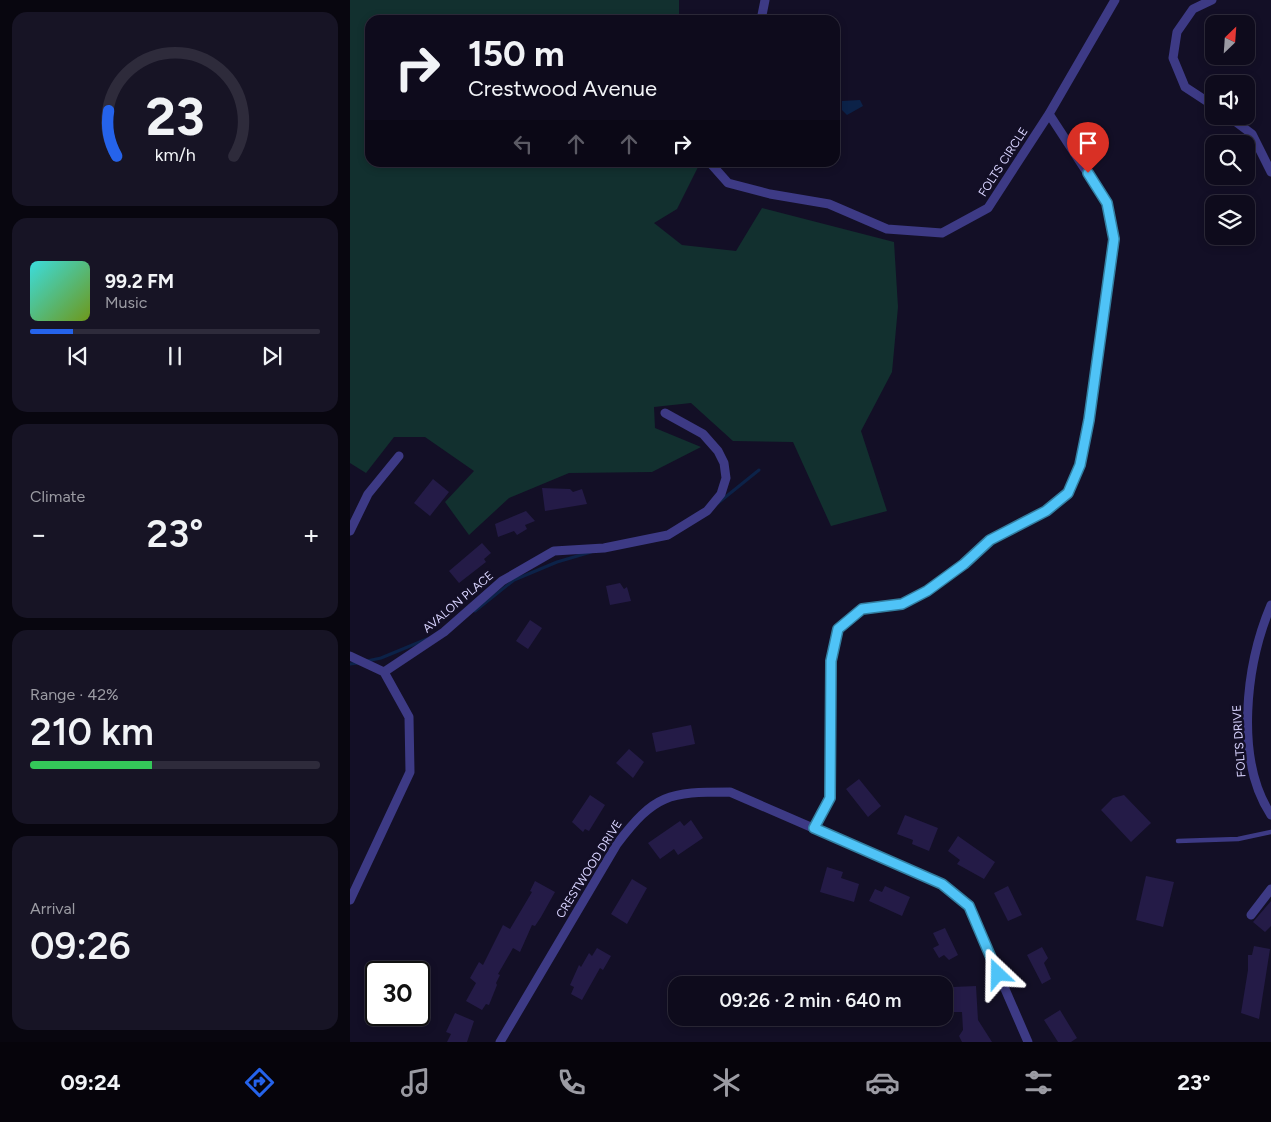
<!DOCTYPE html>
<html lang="en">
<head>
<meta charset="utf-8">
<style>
	body { margin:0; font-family:Figtree,sans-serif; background:#171425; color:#f1f3f6; height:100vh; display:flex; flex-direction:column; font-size:19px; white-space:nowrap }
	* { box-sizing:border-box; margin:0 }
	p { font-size:16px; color:#9b9ba3 }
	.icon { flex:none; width:28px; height:28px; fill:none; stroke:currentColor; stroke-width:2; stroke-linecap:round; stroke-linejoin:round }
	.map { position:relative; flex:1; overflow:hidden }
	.details { display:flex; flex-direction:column; gap:12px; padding:12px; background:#08060f; width:350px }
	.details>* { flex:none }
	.guide { position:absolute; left:15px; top:15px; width:475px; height:152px; border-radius:15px; box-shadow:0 2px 8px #0003,0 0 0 1px #2e2b3b; background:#0e0b1c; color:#f1f3f6; overflow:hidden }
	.needle { width:32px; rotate:25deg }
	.fabs { position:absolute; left:855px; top:15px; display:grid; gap:10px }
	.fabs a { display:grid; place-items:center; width:50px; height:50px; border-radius:10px; background:#0e0b1c; box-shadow:0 2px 8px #0003,0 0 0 1px #2e2b3b; font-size:25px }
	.speed { position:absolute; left:15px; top:961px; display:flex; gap:10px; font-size:25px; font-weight:700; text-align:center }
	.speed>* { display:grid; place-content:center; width:65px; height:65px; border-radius:50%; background:#0e0b1c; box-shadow:0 2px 8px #0003,0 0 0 1px #2e2b3b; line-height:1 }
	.speed .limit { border:2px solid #111; border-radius:8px; background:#fff; color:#111 }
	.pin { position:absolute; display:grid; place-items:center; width:42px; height:42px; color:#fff; margin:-51px -21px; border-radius:50% 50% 50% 0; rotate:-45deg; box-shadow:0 0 5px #0007 }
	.pin .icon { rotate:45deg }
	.me { position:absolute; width:55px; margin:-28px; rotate:337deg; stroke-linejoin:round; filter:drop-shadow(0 0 4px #0008) }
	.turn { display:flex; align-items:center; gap:18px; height:105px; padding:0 20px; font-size:22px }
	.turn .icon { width:65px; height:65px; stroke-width:2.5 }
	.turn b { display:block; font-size:35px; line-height:42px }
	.lanes { display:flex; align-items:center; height:48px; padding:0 20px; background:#0003; justify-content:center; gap:25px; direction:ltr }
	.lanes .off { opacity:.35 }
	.big { font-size:38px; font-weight:600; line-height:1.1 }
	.details .card { flex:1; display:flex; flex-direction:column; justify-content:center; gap:8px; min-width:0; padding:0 18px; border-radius:15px; background:#171425 }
	.details .dial { align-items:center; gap:0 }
	.dial svg { height:130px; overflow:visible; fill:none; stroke:#2e2b3b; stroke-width:7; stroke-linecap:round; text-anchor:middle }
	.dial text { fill:#f1f3f6; stroke:none }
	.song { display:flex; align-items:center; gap:15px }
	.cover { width:60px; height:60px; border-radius:8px; background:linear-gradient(135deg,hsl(180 70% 55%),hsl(80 70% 35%)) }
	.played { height:5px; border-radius:2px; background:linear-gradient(90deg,#2563eb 15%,#2e2b3b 15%) }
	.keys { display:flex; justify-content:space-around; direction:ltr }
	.heat { display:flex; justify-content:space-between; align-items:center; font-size:28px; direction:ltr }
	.charge { height:8px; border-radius:4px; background:linear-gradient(90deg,#34c759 42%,#2e2b3b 0) }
	.trip { position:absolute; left:318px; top:976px; width:285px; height:50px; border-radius:15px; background:#0e0b1c; box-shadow:0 2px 8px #0003,0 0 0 1px #2e2b3b; font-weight:600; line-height:50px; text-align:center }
	.dock { display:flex; height:80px; justify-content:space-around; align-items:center; background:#06040b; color:#9b9ba3 }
	.dock .icon { width:35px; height:35px }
	.dock .on { color:#2563eb }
	.dock b { font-size:22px; color:#f1f3f6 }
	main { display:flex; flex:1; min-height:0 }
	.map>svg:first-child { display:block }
	.green { fill:#12302f }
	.water { fill:#0c2248 }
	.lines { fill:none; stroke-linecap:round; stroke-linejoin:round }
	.stream { stroke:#0c2248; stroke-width:3 }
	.building { fill:#241b47 }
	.service { stroke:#3d3a85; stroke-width:4.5 }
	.minor { stroke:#3d3a85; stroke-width:9 }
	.route-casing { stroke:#337fa1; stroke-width:12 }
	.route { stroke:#4fc3f7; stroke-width:9 }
	.labels { text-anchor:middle; stroke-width:5; stroke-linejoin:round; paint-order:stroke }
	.street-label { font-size:12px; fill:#d9d4ff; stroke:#130f26 }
</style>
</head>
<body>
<main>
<section class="details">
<div class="card dial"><svg viewBox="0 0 100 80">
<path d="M14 69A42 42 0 1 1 86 69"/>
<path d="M14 69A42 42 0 0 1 9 41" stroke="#2563eb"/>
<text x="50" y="56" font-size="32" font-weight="700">23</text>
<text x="50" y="72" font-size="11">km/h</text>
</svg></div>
<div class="card">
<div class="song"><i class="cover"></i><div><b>99.2 FM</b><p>Music</p></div></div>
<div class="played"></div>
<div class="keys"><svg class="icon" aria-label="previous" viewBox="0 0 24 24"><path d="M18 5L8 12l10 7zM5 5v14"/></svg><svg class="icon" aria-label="pause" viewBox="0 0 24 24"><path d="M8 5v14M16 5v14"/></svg><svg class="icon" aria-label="next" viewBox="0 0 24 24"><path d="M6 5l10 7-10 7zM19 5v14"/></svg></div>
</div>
<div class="card"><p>Climate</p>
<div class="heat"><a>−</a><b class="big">23°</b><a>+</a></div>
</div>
<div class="card"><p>Range · 42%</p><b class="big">210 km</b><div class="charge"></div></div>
<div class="card"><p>Arrival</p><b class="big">09:26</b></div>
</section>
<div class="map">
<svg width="921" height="1042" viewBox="0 0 921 1042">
	<rect width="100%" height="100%" fill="#130f26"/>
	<path class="green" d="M0,0H329V20H20V162L350,163L327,209L304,223L332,245L386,251L412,208L544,242L548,307L542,372L511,431L537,511L481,526L443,442L383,441L341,403L304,407L305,428L351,447L302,472L219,473L159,498L119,535L95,502L124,471L75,437H44L16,473L0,463Z"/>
	<path class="water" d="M510,100L513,106L497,115L492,110V101Z"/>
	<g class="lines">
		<path class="stream" d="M368,503L409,470
			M125,611L164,580L207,562L241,552
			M17,661L31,658L77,639
			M0,664L8,663"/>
	</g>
	<path class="building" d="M83,479L99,492L80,516L64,503Z
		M192,488L220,489L223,492L232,489L237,504L195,511Z
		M176,511L185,521L175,525L177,529L167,535L164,531L148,537L145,524Z
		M132,543L141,553L134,559L136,562L109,583L99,571Z
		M270,583L274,589L277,587L281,601L260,605L256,586Z
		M180,620L192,628L178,649L166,641Z
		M341,725L345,744L306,752L302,733Z
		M279,749L294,762L283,778L266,763Z
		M509,779L531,806L518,817L496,789Z
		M240,795L255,805L239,831L235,829L233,832L222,822Z
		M774,795L801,823L781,842L751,810L763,798Z
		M555,815L588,828L579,851L562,844L563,840L547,834Z
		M341,820L353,838L328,855L324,849L310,859L298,843L330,821L334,826Z
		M608,836L645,862L634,879L607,864L610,860L598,851Z
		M477,867L493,872L491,878L509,884L504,902L470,892Z
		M796,876L824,882L813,927L786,920Z
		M282,879L297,888L277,924L261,914Z
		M185,881L205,892L191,917L185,926L182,925L170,952L163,948L148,974L150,975L146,983L147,985L139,1005L136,1004L132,1010L116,1001L126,983L120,978L129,962L133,965L153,925L160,929L182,892L180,891Z
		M535,886L560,897L552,916L519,901L525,889L532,892Z
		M658,886L672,915L658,921L644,893Z
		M921,901V926L915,932L903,922Z
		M595,928L608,955L599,960L594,955L589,958L583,948L589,945L583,933Z
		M904,946L920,949L909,1019L891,1013L898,970V955H902Z
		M692,947L698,958L694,963L701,979L692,984L677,955Z
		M247,948L261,956L253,970L250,968L232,1000L221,994L224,987L220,985L229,965L231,967L239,953L242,956Z
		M626,986L628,1020L642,1042H612L609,1036L613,1030L612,1012H598L597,993H604L603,987Z
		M710,1010L727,1038L721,1042H708L694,1020Z
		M105,1013L124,1021L117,1042H97L101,1034L96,1032Z"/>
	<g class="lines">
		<path class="service" d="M828,841L888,839L921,832"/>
		<path class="minor" d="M862,0L843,9L827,32L823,58L835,87L864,106
			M411,20L415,0
			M878,116L902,134L921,172
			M362,162V165L378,183L420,194L479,204L537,229L592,233L638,208L699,114L765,0
			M0,531L18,494L49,456
			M921,605C896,664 884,759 921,815
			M0,656L34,672L59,717L60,772L0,900
			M34,672L94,632L152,581L204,551L254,548L318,535L357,511L371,494L376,478L374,463L368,451L353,434L315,413
			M464,828L480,797L481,661L488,629L512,609L552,604L577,591L614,564L640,540L696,511L717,493L730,465L739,420L765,239L757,203L699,114
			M901,915L921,889
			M150,1042L267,844C305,794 318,792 380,792L592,884L619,906L678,1042"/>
	</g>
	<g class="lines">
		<defs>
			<path id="route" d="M648,974L619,906L592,884L464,828L480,798L481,661L488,629L512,609L552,604L577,591L614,564L640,540L696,511L718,493L730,465L739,420L764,239L757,203L738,173"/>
		</defs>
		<use href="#route" class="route-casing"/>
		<use href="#route" class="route"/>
	</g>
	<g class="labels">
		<g class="street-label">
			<text transform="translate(653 162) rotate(-57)" y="4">FOLTS CIRCLE</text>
			<text transform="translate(108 602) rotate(-40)" y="4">AVALON PLACE</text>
			<text transform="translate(889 741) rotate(-94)" y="4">FOLTS DRIVE</text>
			<text transform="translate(239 869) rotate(-58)" y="4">CRESTWOOD DRIVE</text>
		</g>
	</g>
</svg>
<div class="fabs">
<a><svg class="needle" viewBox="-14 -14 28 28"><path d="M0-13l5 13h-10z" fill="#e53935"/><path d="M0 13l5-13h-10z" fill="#9b9ba3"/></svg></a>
<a><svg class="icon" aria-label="sound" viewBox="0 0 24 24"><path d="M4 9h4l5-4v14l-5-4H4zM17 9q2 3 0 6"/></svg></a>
<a><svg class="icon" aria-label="search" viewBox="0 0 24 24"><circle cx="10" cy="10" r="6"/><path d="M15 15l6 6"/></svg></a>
<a><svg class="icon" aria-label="layers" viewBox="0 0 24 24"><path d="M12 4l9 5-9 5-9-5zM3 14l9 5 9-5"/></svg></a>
</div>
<div class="speed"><div class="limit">30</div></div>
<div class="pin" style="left:738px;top:173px;background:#d93025"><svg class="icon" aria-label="arrive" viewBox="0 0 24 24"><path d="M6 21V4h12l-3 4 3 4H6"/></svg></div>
<svg class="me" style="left:648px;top:974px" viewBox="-20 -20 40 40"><path d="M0-17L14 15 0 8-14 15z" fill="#4fc3f7" stroke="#fff" stroke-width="4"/></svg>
<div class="trip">09:26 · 2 min · 640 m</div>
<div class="guide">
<div class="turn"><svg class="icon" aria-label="right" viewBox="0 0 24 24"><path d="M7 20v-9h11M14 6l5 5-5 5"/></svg><div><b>150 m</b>Crestwood Avenue</div></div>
<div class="lanes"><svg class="icon off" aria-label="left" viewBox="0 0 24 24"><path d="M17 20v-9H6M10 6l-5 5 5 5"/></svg><svg class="icon off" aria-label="ahead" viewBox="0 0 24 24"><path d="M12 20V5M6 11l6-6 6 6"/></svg><svg class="icon off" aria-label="ahead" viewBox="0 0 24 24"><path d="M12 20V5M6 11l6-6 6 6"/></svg><svg class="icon" aria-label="right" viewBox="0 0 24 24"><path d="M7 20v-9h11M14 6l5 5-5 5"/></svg></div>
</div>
</div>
</main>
<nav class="dock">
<b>09:24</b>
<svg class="icon on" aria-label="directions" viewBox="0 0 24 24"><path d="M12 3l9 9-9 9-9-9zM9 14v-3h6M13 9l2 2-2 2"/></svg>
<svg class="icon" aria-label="music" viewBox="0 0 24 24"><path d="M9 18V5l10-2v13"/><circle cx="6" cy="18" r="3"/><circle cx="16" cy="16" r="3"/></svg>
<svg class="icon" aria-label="phone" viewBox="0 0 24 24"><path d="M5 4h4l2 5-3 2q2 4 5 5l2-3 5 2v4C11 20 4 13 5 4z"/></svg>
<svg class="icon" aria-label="climate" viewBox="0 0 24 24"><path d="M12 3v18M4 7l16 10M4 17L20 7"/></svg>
<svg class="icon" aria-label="car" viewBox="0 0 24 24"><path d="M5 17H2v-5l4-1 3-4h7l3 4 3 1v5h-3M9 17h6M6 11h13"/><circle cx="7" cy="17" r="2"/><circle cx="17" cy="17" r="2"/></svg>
<svg class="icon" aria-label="filters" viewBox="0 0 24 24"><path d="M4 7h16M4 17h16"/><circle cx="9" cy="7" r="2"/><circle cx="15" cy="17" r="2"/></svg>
<b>23°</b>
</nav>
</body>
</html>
